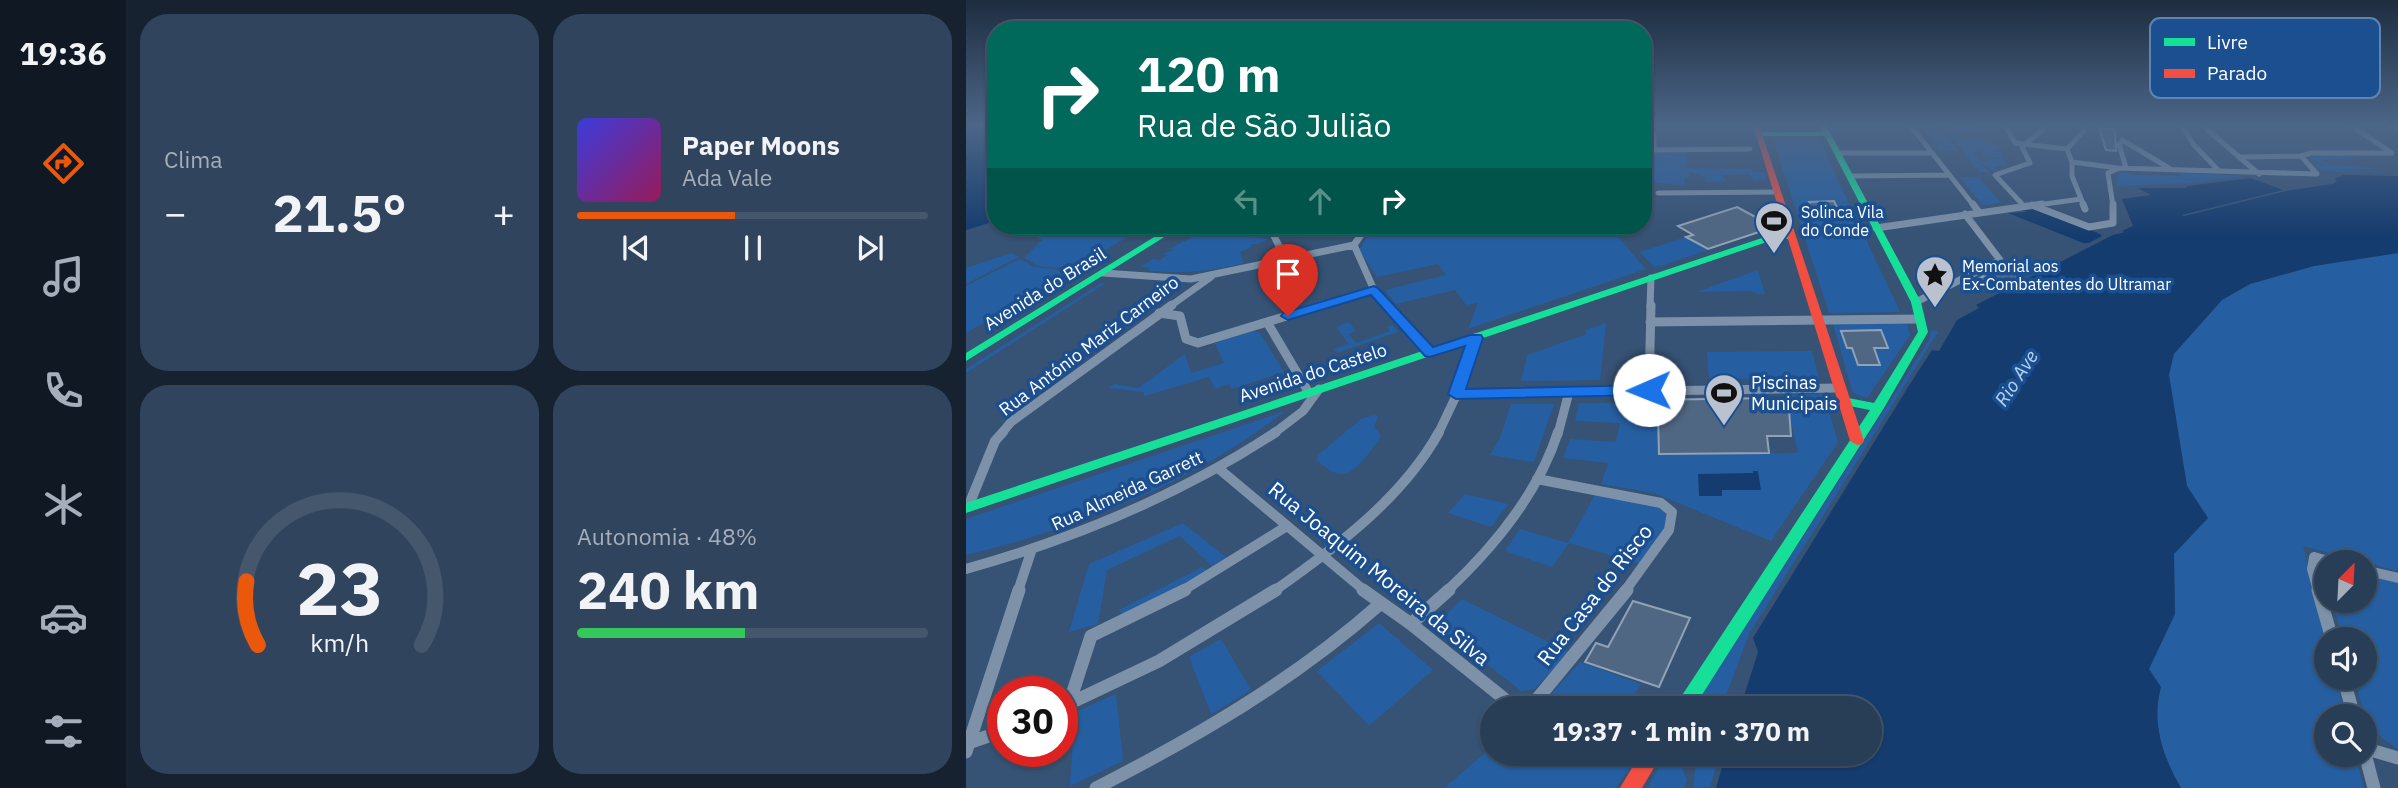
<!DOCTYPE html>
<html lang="pt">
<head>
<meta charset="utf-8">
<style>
	body { margin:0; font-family:"IBM Plex Sans",sans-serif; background:#30455d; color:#f1f3f6; height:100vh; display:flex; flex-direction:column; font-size:26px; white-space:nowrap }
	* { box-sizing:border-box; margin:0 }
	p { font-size:23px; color:#a5aeba }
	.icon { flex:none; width:38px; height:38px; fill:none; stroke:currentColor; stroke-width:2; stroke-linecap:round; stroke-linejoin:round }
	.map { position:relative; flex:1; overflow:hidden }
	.drawer { display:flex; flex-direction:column; gap:14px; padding:14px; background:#162230; width:840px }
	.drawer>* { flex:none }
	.hud { position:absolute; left:21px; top:21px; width:665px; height:214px; border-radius:28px; box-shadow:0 2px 5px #0004,0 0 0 2px #44576d; background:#00695c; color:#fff; overflow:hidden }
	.needle { width:46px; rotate:24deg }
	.buttons { position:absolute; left:1348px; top:550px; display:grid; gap:14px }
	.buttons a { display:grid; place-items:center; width:63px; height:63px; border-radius:50%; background:#283e57; box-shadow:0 2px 5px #0004,0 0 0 2px #44576d; font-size:35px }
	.speed { position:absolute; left:21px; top:676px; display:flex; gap:14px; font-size:35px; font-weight:700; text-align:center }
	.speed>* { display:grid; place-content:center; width:91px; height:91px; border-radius:50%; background:#283e57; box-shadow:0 2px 5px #0004,0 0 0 2px #44576d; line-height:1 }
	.speed .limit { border:10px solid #d22; background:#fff; color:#111 }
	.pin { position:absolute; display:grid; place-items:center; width:60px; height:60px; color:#fff; margin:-72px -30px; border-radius:50% 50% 50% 0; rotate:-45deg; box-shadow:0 0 7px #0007 }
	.pin .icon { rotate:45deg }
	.me { position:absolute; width:77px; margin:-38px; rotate:269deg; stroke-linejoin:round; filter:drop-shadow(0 0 5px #0008) }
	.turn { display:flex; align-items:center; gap:24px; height:147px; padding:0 35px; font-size:32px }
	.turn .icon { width:91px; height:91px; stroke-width:2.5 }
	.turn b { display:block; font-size:49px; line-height:60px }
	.lanes { display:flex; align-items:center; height:66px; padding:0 35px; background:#0003; justify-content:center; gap:35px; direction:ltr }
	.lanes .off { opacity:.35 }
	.big { font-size:52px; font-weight:700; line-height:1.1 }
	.drawer .tile { flex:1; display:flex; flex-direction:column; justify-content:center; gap:10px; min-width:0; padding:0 24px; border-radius:28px; background:#30455d }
	.drawer .dial { align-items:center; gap:0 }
	.dial svg { height:182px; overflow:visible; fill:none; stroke:#44576d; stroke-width:7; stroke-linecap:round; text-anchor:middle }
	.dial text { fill:#f1f3f6; stroke:none }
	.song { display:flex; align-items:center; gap:21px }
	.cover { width:84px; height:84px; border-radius:10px; background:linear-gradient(135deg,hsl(240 70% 55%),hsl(330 70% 35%)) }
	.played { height:7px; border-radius:4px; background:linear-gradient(90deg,#ea580c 45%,#44576d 45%) }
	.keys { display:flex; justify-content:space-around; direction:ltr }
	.heat { display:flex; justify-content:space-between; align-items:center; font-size:38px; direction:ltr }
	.charge { height:10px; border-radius:5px; background:linear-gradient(90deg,#34c759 48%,#44576d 0) }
	.drawer .tiles { flex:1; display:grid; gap:14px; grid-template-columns:repeat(2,1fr) }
	.trip { position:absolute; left:514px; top:696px; width:402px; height:70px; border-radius:35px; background:#283e57; box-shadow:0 2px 5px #0004,0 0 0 2px #44576d; font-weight:700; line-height:70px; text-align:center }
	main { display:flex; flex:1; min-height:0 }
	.menu { display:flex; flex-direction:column; width:126px; justify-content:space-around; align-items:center; background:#101923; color:#a5aeba }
	.menu .icon { width:49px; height:49px }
	.menu .selected { color:#ea580c }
	.menu b { font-size:32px; color:#f1f3f6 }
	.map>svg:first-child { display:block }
	.green { fill:#265fa1 }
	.water { fill:#153c6e }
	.building { fill:#506783; stroke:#92a2b6; stroke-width:2 }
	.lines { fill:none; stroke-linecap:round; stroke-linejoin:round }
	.street-far4 { stroke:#7d92a8; stroke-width:5 }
	.street-far3 { stroke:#7d92a8; stroke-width:7 }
	.street-far2 { stroke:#7d92a8; stroke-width:9 }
	.street-far1 { stroke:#7d92a8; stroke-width:10 }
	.street { stroke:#7d92a8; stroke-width:13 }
	.fast { fill:#16e098; fill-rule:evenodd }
	.jam { fill:#f24e42; fill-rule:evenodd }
	.route { fill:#1a73e8; stroke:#114b97; stroke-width:2 }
	.labels { text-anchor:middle; stroke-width:7; stroke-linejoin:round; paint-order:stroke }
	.far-poi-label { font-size:16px; fill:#fff; stroke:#1b4f8f; text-anchor:start }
	.street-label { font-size:18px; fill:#fff; stroke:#1b4f8f }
	.poi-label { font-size:18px; fill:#fff; stroke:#1b4f8f; text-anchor:start }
	.water-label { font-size:19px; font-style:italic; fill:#b5d3f5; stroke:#1b4f8f }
	.near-street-label { font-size:21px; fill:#fff; stroke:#1b4f8f }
	.key { fill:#1b4f8f; stroke:#5f84b1; stroke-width:2 }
	.key-label { font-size:19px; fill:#fff }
</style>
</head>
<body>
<main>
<nav class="menu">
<b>19:36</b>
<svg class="icon selected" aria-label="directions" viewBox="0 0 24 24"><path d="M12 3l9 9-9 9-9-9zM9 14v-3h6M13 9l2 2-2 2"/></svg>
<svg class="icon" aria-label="music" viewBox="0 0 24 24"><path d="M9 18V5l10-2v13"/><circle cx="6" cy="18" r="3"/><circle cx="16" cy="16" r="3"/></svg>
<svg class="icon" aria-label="phone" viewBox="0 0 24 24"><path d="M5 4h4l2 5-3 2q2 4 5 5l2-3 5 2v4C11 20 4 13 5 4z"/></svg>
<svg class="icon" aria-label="climate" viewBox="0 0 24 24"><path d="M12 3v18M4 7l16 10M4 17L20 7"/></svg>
<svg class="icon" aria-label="car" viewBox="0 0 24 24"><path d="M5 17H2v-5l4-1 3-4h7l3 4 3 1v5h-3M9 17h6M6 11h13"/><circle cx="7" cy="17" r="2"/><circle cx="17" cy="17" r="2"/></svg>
<svg class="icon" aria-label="filters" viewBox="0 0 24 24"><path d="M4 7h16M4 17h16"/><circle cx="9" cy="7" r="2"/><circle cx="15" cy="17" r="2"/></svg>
</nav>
<section class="drawer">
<div class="tiles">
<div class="tile"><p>Clima</p>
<div class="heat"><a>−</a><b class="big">21.5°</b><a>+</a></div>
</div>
<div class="tile">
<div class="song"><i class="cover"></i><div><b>Paper Moons</b><p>Ada Vale</p></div></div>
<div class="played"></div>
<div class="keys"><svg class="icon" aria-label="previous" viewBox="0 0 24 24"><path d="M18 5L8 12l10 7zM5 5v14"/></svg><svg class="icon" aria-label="pause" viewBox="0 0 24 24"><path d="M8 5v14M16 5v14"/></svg><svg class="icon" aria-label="next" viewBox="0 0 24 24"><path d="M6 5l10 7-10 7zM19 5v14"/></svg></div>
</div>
<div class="tile dial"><svg viewBox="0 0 100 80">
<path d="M14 69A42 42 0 1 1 86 69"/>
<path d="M14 69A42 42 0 0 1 9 41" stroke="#ea580c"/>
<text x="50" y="56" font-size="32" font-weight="700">23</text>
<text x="50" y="72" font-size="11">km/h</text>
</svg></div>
<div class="tile"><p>Autonomia · 48%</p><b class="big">240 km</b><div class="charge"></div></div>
</div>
</section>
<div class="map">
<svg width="1432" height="788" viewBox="0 0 1432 788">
	<rect width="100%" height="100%" fill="#365274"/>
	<path class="green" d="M953,125H971L993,151H974Z
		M983,125H1016L1015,129H1001L1002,132L987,133L997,140L1016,139C1022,145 1030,142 1036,148L1027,151L1035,152L1036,157L1017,158L1014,151L1006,152L1020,163L1022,162L1018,159L1037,158L1041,165L1028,167L1032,171L1030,172L1009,160L1024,172H1013L981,130Z
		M807,139H853L934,312L863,313Z
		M677,152H722L720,168L786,169L787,172H798L800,179L788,181L783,174L756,175L761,181L738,182L739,177L724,172L723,177L718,179L719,185L677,182Z
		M1354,155L1389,156L1394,158L1353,160L1367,165L1404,167L1409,169H1367L1426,173L1356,171L1349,164L1360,166L1344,158Z
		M1160,172L1166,175L1216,176L1213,173L1279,176L1226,183L1150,186L1152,174Z
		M994,177H1013L1035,203L1016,205Z
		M92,226H180L107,269L72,266L58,258L76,240L71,237Z
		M408,226H663L664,230L652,237L680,269L502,329L512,303L500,305L489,290L430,304L419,290L480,275L472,264L411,277L393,250Z
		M812,226L695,266L688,267L674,252L720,237L742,249Z
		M238,231L302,239L292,244H286L284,246H288L274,252L278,263C246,271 217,274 184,271L182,267H174L187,259L194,260L201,255L195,254L209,250L203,249Z
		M45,253L53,257L0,284V268Z
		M1432,253V571L1337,546L1360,639V677H1370L1379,716H1360V754H1389L1398,788H1215C1197,757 1185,723 1195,687L1183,669L1209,614L1208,554L1242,518L1221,486L1203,375L1207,354L1256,300L1284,284L1348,266Z
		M54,259L69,267L105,271L0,333V286Z
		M792,270L799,294H791L789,291L730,292Z
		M135,283H140L0,373V369Z
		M383,322L390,331L382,334L390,343L424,331L421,327L426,325L432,332L371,353L368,349L383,344L370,327Z
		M640,323L634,380L555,381L561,355L621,334L619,330Z
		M867,324H941L944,335L901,398L887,393Z
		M965,330L972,332L783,634L755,709L728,707L963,340Z
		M287,331L294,333L318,372L266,389L263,384L249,389L243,377L179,396L177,392L143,388L148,384L172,388L219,354L225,373L258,363L249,343Z
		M846,351L853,378L743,379L741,352Z
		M858,394L872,442L805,541L688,493L635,484L642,463L597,458L604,439L650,442L654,423L609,421L613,403H683V414H692L694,454L832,453L819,395Z
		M545,404H588L568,462L524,455L534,438Z
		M319,411C228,483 112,528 0,555V519Z
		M407,415L412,416L408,427L414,434V439C404,450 388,480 370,473C363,471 356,464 350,460L353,454L395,419Z
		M630,493L690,506L701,515L699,528L674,564L603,543L586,567L539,551L554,529L602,543Z
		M499,494L542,504L525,527L482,513Z
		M217,523L260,557L246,566L214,536L141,570L132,624L103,632L123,564Z
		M236,567L242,571L157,616L153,610Z
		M1398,573L1432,582V749C1396,726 1400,716 1388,677H1398V639H1377L1366,600H1398Z
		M496,599L603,652L569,689L555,691L474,627L476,619Z
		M413,623L467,670L403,726L351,671Z
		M255,639L285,690L245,714L223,657Z
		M614,662L675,684L662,705L667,709H572Z
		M150,694L157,761L104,786L109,712Z
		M527,746V754H674L649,788H478Z
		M701,754H711L721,781L718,788H681Z
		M731,754H754L744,787L727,788Z"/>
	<path class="water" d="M0,125H30V221L0,230Z
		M1377,175L1432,176V253L1348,266L1284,284L1256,300L1208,354L1203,375L1221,486L1242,518L1208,554L1209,614L1183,669L1195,687C1185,723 1197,757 1215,788H750L760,754H905V709H774L792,652L787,638L944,384L966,350L973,351L991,320L1013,308L1010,305L1147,235L1159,232L1156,231L1167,226L1156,199L1185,195L1172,188H1220L1222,186L1285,178L1317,190L1216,215L1218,216L1320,191L1366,184L1371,181L1368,179Z
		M1066,209L1132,233L1136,236L1123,243H1117L1042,213L1061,212L1056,210Z
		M787,471H792L795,490H756V496H733L732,474L787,473Z"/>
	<path class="building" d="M1133,128L1149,130L1150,151L1140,150Z
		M868,201L876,218H850L843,202Z
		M771,207L808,227L742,249L720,237L727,235L712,226Z
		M1035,267L1056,275L1029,290L1008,281Z
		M915,330L922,348H908L914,365H892L886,348H881L875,331Z
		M804,398L806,410H823L825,436H801L803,453L693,454L692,414H683V400Z
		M667,601L724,618L693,687L619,662L630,643L642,647Z"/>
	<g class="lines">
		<path class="street-far4" d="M688,125V150
			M944,125L1008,206
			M1039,125L1049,143L1101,149
			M1215,125L1228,145L1252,170
			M1236,125L1293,174
			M1384,125L1426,153
			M677,150L784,149
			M872,153H966
			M1274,157L1335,156L1345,153H1426
			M1106,162L1152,168L1351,174L1335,156
			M1160,168L1153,144L1156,140L1203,168
			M884,176L983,175
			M692,193L812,192
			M1057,205L1029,175L1064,163L1056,147L1082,125
			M1066,205L1069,206
			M1064,206L1115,199
			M1118,206L1106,176V162L1101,149L1118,131L1119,125
			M1147,206L1142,173L1151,169"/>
		<path class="street-far3" d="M1007,204L1012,211
			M1117,204L1119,209
			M1066,205L1123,227L1147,223V204
			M312,226L307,234L320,260
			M910,228L1076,204
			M388,245L408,290L423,307
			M388,245L401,226
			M137,273L225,279L388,245
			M950,302L1034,260L999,214
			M203,307L245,277
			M351,307L408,290
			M684,307L685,278"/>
		<path class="street-far2" d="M422,305L464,353
			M193,313L214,316L220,339L232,343L357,305
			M301,322L343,393
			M684,322L954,319
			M683,390L685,305
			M490,394L872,388
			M35,434L45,422L206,305
			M307,434L337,411L353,389
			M472,434L490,396L509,338
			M592,434L603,392"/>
		<path class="street-far1" d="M252,468L399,591
			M571,479L695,503L706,512L703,530L659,591
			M2,507L29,441L37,432
			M0,569C110,538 214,495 310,432
			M1398,570L1432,578
			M52,591L65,552
			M216,591L321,526
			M308,591C369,548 436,499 473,432
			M481,591C528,547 572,494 592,432
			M1352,591L1346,569L1348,557L1366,562"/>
		<path class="street" d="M397,590L445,624L551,709
			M1352,590L1366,639
			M445,624L483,590
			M1377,677L1388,716
			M103,704L125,636L219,590
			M96,707L193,661L310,590
			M563,709L661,590
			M2,743L37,731
			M1398,748L1432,758
			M1398,750L1408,788
			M0,752L53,590
			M130,788C232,736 328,680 414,604"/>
		<path class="fast" d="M677,125H712L709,127H677Z
			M854,125H860L955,302L962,332L918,408L727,709H707L904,410L873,404L871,401L877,397L908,403L952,332L945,302L859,136H793L790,134L793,132H857Z
			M1419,125L1432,127V131L1420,126Z
			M206,226H216L0,361V353Z
			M825,233L829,236L828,238L801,242L0,513V503L796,238Z"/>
		<path class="jam" d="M787,125H793L898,441L896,444L891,445L884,441Z
			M674,754H696L676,788H654Z"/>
	</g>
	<linearGradient id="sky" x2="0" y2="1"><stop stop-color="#1e2d40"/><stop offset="0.53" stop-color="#4c6688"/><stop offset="1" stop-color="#4c6688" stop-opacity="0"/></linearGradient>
	<rect width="1432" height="235" fill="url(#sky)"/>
	<path class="route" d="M408,286L412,288L467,347L504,335H515L517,338L500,389L683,385L691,390L683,395L490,399L482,394L499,346L464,357L459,356L405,295L322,320L315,316L317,313Z"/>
	<defs>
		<symbol id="stadium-pin" viewBox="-11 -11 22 30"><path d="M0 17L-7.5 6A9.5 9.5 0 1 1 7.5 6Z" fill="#b9c2ce" stroke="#1b4f8f"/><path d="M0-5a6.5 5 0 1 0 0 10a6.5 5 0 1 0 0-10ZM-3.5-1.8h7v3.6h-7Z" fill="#111"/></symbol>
		<symbol id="sight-pin" viewBox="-11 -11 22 30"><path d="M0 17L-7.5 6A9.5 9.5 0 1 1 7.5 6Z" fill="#b9c2ce" stroke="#1b4f8f"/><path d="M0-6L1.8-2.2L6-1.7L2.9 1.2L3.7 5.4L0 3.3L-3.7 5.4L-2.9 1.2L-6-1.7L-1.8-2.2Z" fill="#111"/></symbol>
	</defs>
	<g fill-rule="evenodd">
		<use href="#stadium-pin" x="786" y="199" width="44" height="60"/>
		<use href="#sight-pin" x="947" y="253" width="44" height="60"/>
		<use href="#stadium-pin" x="736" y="371" width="44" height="60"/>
	</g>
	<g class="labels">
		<g class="far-poi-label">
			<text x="835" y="218">Solinca Vila<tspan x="835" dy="18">do Conde</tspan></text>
			<text x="996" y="272">Memorial aos<tspan x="996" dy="18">Ex-Combatentes do Ultramar</tspan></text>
		</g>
		<g class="street-label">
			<text transform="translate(79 289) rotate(-32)" y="6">Avenida do Brasil</text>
			<text transform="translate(123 346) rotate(-37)" y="6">Rua António Mariz Carneiro</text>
			<text transform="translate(347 373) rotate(-18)" y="6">Avenida do Castelo</text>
			<text transform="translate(161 491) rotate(-25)" y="6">Rua Almeida Garrett</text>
		</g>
		<g class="poi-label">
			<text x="785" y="389">Piscinas<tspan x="785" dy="21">Municipais</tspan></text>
		</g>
		<g class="water-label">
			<text transform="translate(1050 378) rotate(-57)" y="7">Rio Ave</text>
		</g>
		<g class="near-street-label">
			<text transform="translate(413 574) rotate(39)" y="7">Rua Joaquim Moreira da Silva</text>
			<text transform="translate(629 595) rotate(-52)" y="7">Rua Casa do Risco</text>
		</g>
	</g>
	<rect x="1184" y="18" width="230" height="80" rx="10" class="key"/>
	<rect x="1198" y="38" width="31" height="8" fill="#16e098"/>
	<rect x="1198" y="69" width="31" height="9" fill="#f24e42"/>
	<g class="key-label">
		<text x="1241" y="49">Livre</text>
		<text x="1241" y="80">Parado</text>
	</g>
</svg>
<div class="buttons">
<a><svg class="needle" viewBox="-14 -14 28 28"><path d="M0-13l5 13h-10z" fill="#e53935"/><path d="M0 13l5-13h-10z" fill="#a5aeba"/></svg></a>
<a><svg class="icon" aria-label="sound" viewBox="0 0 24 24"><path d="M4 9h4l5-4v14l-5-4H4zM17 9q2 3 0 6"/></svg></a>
<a><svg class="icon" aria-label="search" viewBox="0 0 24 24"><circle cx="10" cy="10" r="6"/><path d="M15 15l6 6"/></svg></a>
</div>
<div class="speed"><div class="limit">30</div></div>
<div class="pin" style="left:322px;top:316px;background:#d93025"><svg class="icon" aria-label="arrive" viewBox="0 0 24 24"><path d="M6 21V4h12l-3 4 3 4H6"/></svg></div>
<svg class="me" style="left:683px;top:390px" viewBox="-20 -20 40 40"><circle r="19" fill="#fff"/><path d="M0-13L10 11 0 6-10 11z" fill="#1a73e8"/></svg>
<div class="trip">19:37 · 1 min · 370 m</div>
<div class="hud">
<div class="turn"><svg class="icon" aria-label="right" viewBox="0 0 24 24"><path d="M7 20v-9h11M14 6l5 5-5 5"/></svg><div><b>120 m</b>Rua de São Julião</div></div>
<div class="lanes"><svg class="icon off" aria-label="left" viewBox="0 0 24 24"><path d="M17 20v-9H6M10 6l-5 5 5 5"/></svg><svg class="icon off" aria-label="ahead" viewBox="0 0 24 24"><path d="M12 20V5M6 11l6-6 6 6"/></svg><svg class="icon" aria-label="right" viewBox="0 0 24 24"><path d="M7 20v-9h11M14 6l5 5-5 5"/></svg></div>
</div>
</div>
</main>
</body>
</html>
